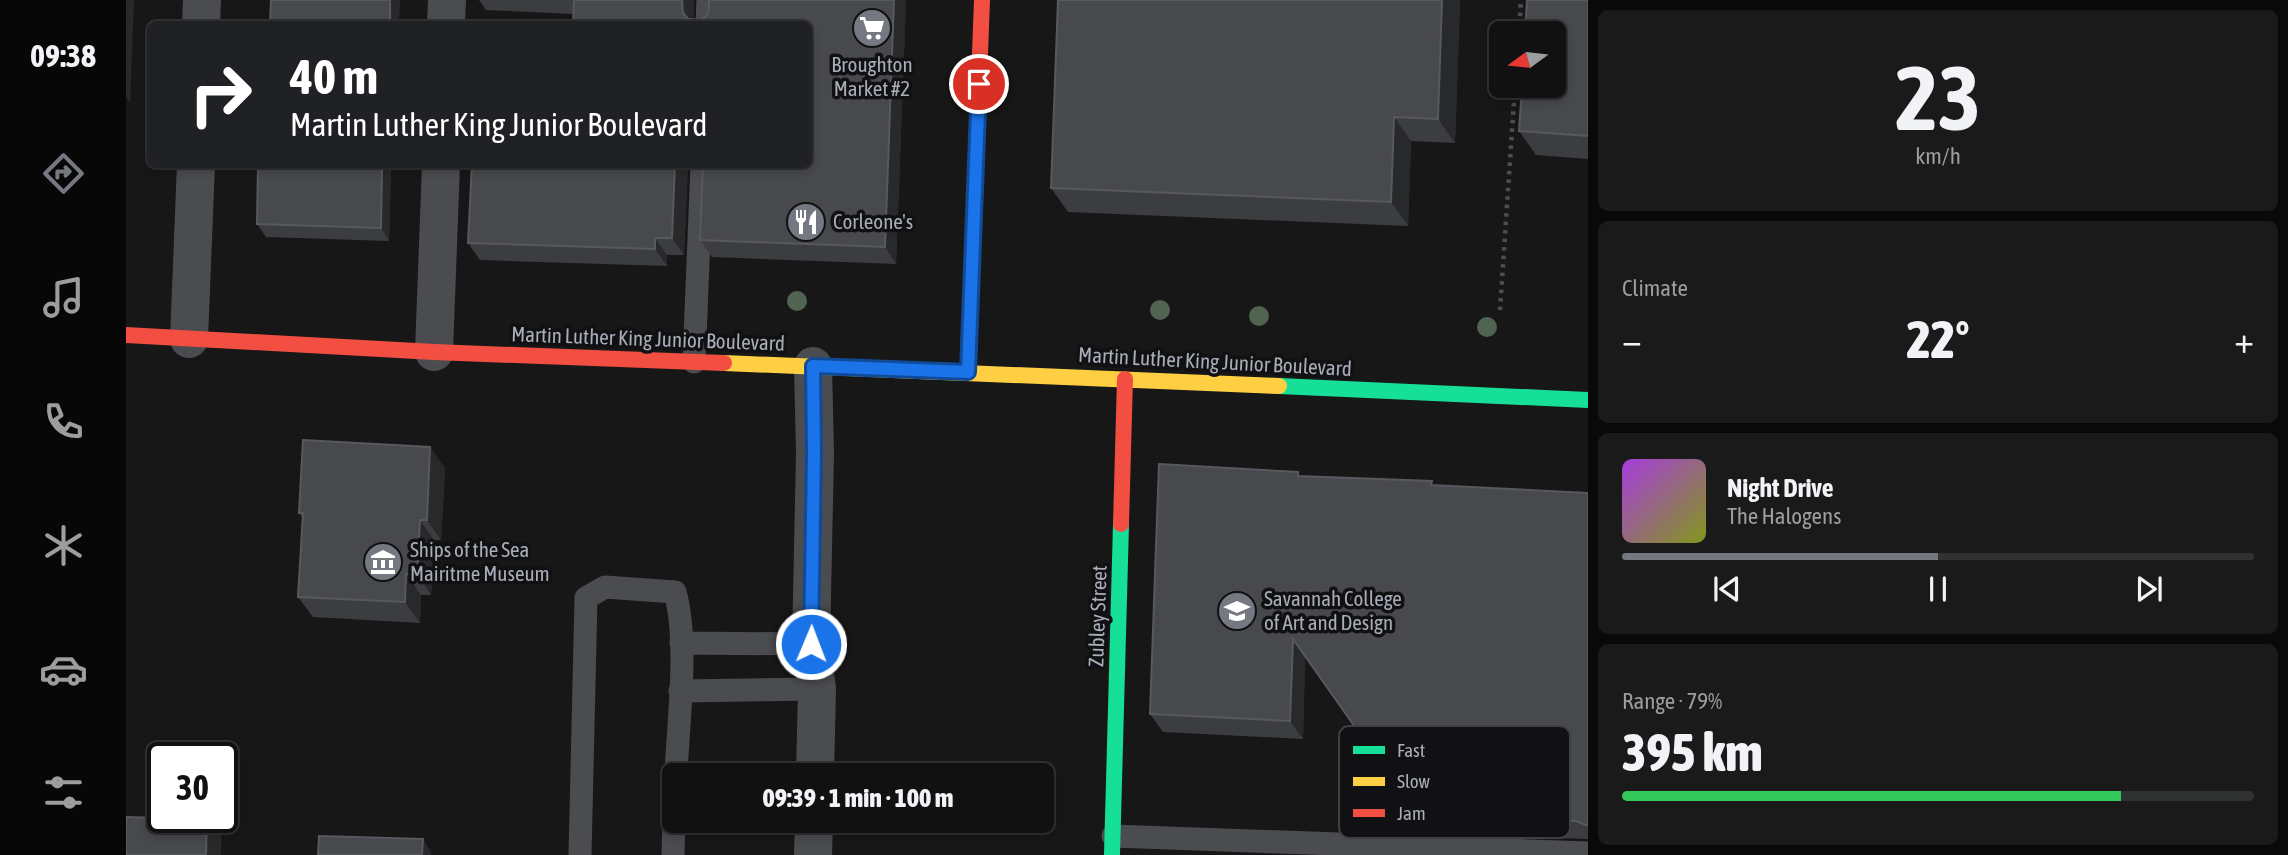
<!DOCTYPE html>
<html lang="en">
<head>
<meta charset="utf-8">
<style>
	body { margin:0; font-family:"Asap Condensed",sans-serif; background:#1a1a1a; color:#f1f3f6; height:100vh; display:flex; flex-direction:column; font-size:26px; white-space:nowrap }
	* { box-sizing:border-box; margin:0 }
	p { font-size:23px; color:#9c9d9f }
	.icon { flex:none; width:38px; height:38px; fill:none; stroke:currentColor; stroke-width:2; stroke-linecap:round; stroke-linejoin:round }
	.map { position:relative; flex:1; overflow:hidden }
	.side { display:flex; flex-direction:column; gap:10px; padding:10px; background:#090909; width:700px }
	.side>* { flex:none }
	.hud { position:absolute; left:21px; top:21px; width:665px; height:147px; border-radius:10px; box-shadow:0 4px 10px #0003,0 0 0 2px #303131; background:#202124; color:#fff; overflow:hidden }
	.needle { width:46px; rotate:255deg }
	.buttons { position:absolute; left:1363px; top:21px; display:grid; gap:14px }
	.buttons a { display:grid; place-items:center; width:77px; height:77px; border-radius:10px; background:#111; box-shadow:0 4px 10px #0003,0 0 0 2px #303131; font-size:35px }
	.speed { position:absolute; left:21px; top:742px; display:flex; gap:14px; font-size:35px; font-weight:700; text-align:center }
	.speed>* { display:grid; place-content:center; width:91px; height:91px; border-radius:50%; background:#111; box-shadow:0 4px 10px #0003,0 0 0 2px #303131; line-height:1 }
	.speed .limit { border:4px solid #111; border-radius:10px; background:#fff; color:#111 }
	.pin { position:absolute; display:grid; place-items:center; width:60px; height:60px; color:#fff; margin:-30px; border:4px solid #fff; border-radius:50%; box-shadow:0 2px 7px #0007 }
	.me { position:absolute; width:77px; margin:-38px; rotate:1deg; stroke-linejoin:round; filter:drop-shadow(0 0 5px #0008) }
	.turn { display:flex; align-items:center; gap:24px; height:147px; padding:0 28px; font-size:32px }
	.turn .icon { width:91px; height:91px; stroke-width:2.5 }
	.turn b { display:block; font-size:49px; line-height:60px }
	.big { font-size:52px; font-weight:800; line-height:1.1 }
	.side .widget { flex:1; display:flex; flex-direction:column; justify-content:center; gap:10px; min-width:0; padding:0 24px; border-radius:10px; background:#1a1a1a }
	.side .dial { align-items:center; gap:0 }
	.dial b { font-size:91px; line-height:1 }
	.song { display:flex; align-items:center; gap:21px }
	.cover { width:84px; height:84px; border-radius:10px; background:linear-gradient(135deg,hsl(280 70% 55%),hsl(70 70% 35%)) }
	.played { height:7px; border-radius:4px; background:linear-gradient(90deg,#757880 50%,#303131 50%) }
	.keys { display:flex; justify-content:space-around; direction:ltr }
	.heat { display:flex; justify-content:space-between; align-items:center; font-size:38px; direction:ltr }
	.charge { height:10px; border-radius:5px; background:linear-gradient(90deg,#34c759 79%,#303131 0) }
	.trip { position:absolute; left:536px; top:763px; width:392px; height:70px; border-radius:10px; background:#111; box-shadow:0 4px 10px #0003,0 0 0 2px #303131; font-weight:800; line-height:70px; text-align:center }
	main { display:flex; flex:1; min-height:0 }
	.tabs { display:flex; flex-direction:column; width:126px; justify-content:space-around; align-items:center; background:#070707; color:#9c9d9f }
	.tabs .icon { width:49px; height:49px }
	.tabs .active { color:#757880 }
	.tabs b { font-size:32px; color:#f1f3f6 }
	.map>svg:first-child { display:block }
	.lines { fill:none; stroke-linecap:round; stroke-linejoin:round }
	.path { stroke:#4d4e52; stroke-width:4.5; stroke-dasharray:3.5 5; stroke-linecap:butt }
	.lane { stroke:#4b4c50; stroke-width:23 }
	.street { stroke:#4b4c50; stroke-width:38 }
	.fast { stroke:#16e098; stroke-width:16 }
	.slow { stroke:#ffcf43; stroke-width:16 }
	.jam { stroke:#f24e42; stroke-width:16 }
	.tree { fill:#506451 }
	.wall { fill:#3c3d40 }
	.shaded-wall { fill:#28292a }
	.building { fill:#48494d; stroke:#57595e; stroke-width:2 }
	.route-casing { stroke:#114b97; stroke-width:18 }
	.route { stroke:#1a73e8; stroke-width:12 }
	.labels { text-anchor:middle; stroke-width:7; stroke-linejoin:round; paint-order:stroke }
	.poi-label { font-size:21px; fill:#a8adb8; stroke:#111113; text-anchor:start }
	.street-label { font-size:21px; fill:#a8adb8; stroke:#111113 }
	.key { fill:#111113; stroke:#3e4045; stroke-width:2 }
	.key-label { font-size:19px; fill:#a8adb8 }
</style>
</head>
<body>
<main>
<nav class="tabs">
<b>09:38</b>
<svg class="icon active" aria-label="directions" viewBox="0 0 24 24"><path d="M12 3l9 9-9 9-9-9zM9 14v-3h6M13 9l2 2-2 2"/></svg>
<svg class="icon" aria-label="music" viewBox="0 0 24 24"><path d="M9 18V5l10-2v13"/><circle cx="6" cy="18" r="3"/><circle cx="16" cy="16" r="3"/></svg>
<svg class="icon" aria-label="phone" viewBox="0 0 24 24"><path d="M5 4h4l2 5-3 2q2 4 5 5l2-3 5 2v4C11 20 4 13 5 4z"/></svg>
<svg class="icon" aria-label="climate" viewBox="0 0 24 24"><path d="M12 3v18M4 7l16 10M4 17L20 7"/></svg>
<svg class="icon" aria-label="car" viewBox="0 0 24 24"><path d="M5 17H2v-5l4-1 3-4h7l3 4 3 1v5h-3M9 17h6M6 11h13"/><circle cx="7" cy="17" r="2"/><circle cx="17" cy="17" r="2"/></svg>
<svg class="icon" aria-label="filters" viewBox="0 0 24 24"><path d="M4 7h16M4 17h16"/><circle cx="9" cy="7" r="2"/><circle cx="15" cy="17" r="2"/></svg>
</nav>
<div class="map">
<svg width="1462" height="855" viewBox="0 0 1462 855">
	<rect width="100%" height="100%" fill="#171717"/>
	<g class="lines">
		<path class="path" d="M1393,33L1395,0
			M1374,310L1389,86"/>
		<path class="lane" d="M581,24L582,0
			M568,362L576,164
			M555,643L685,644
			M554,691L691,689
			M987,836L1462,853
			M454,855L460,598L479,587L549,592C563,643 552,722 550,775
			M547,855L548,821"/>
		<path class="street" d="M75,24L76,0
			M320,24L321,0
			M63,339L70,164
			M308,352L315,164
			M687,366L689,453L685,644L691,689L689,775
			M687,855L688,821"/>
		<path class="fast" d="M1153,386L1462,400
			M986,855L995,524"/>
		<path class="slow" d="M598,363L1153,386"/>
		<path class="jam" d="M0,335L308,352L598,363
			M842,372L856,0
			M995,524L999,379"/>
	</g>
	<g class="tree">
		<circle cx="671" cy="301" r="10"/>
		<circle cx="1034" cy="310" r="10"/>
		<circle cx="1133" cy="316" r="10"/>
		<circle cx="1361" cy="327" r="10"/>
	</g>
	<path class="wall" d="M353,0H568V19L575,20L581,15L583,8V0H780L770,264L586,257L574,240L682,164L447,14L360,10Z
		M932,0H1334L1329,143L1285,141L1282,226L942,212L925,188Z
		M1462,0V159L1410,155L1393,131Z
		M265,164L263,241L140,237L131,224Z
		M346,164H562L558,255H541V266L354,260L342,243Z
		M319,468L315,540H308L305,595H295L294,623L187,617L172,597L177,518L173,513Z
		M1175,476L1308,486L1462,493V839L1313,834L1309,828L1291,827L1279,810L1281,773L1261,772L1179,657L1177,739L1037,732L1024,714Z"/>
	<path class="shaded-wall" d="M0,0H8L4,103L0,97Z
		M264,0H274L273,24H264Z
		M556,0H568V24L557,13Z
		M768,0H780L770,264L759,247Z
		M1316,0H1334L1329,143L1312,119Z
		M1268,117L1285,141L1282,226L1265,202Z
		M256,164H265L263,241L255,228Z
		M549,164H562L558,255L546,238Z
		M529,238L541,255V266L529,249Z
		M304,447L319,468L315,540L301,520Z
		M294,520L308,540L305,595L291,575Z
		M280,574L295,595L294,623L279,602Z
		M1167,639L1179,657L1177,739L1164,721Z
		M96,789L97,790L95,855H80L81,817H96Z
		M297,839L305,852V855H296Z"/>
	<path class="building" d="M145,0H264V24H144Z
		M448,0H556L557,13L562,19L575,20L581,15L583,8V0H768L759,247L574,240L577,164H682V24H447Z
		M932,0H1316L1312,119L1268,117L1265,202L925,188Z
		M1401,0H1462V136L1393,131L1396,86H1428V33H1399Z
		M132,164H256L255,228L131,224Z
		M346,164H549L546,238H529V249L342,243Z
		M177,440L304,447L301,520H294L291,575L280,574L279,602L172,597L177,513H173Z
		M1033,464L1172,472V476L1306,481L1305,485L1462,493V826L1450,821L1300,816V811L1279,810L1281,756L1248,754L1167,639L1164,721L1024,714Z
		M35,769H37V817H81L80,855H0V817L34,818Z
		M193,836L297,839L296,855H192Z"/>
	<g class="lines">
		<defs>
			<path id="route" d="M685,644L688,453L687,366L842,372L853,84"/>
		</defs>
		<use href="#route" class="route-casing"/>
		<use href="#route" class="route"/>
	</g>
	<defs>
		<symbol id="supermarket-disc" viewBox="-11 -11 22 22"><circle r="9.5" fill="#757880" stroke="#111113"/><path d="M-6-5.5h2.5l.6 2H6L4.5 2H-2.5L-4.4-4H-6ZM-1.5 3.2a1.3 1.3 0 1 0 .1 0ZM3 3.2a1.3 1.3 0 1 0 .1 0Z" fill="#fff"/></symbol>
		<symbol id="restaurant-disc" viewBox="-11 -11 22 22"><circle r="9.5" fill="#757880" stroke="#111113"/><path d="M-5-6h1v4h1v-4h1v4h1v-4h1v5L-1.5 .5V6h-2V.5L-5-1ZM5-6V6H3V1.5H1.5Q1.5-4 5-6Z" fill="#fff"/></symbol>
		<symbol id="museum-disc" viewBox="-11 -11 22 22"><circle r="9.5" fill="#757880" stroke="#111113"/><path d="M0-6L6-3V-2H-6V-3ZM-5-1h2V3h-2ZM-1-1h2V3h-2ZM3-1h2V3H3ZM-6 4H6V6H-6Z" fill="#fff"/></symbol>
		<symbol id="university-disc" viewBox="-11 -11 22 22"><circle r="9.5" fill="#757880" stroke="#111113"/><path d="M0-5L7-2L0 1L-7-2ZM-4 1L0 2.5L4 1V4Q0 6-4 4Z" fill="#fff"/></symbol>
	</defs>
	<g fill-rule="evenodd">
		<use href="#supermarket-disc" x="724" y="6" width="44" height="44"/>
		<use href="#restaurant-disc" x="658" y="200" width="44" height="44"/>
		<use href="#museum-disc" x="235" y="540" width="44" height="44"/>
		<use href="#university-disc" x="1089" y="589" width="44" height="44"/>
	</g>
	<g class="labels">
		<g class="poi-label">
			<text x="746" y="72" text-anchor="middle">Broughton<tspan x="746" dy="24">Market #2</tspan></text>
			<text x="707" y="229">Corleone's</text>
			<text x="284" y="557">Ships of the Sea<tspan x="284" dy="24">Mairitme Museum</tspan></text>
			<text x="1138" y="606">Savannah College<tspan x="1138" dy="24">of Art and Design</tspan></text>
		</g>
		<g class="street-label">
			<text transform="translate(522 339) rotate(2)" y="7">Martin Luther King Junior Boulevard</text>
			<text transform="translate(1089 362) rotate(3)" y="7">Martin Luther King Junior Boulevard</text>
			<text transform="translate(972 616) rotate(-88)" y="7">Zubley Street</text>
		</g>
	</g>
	<rect x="1213" y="726" width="231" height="112" rx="10" class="key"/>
	<rect x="1227" y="746" width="32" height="8" fill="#16e098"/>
	<rect x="1227" y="777" width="32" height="9" fill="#ffcf43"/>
	<rect x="1227" y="809" width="32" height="8" fill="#f24e42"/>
	<g class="key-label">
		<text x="1271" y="757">Fast</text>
		<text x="1271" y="788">Slow</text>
		<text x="1271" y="820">Jam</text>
	</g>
</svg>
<div class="buttons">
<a><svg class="needle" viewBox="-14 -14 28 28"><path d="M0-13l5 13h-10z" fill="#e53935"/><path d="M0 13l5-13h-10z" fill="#9c9d9f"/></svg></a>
</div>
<div class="speed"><div class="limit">30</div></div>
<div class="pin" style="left:853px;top:84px;background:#d93025"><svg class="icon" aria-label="arrive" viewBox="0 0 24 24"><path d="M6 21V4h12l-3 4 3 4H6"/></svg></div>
<svg class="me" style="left:685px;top:644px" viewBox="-20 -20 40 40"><circle r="17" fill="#1a73e8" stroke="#fff" stroke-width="3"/><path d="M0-11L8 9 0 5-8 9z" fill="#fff"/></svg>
<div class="trip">09:39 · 1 min · 100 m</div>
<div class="hud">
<div class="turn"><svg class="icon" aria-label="right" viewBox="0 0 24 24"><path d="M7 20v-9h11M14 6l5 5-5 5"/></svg><div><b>40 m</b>Martin Luther King Junior Boulevard</div></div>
</div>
</div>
<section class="side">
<div class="widget dial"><b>23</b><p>km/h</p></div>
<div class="widget"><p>Climate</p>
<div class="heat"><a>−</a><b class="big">22°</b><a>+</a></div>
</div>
<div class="widget">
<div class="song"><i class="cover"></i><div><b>Night Drive</b><p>The Halogens</p></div></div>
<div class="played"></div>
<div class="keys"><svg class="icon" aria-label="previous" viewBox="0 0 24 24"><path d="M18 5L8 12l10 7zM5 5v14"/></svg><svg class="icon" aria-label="pause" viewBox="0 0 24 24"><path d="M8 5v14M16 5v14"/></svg><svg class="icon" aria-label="next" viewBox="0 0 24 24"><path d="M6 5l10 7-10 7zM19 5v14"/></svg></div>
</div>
<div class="widget"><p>Range · 79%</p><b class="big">395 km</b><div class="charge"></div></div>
</section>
</main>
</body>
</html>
